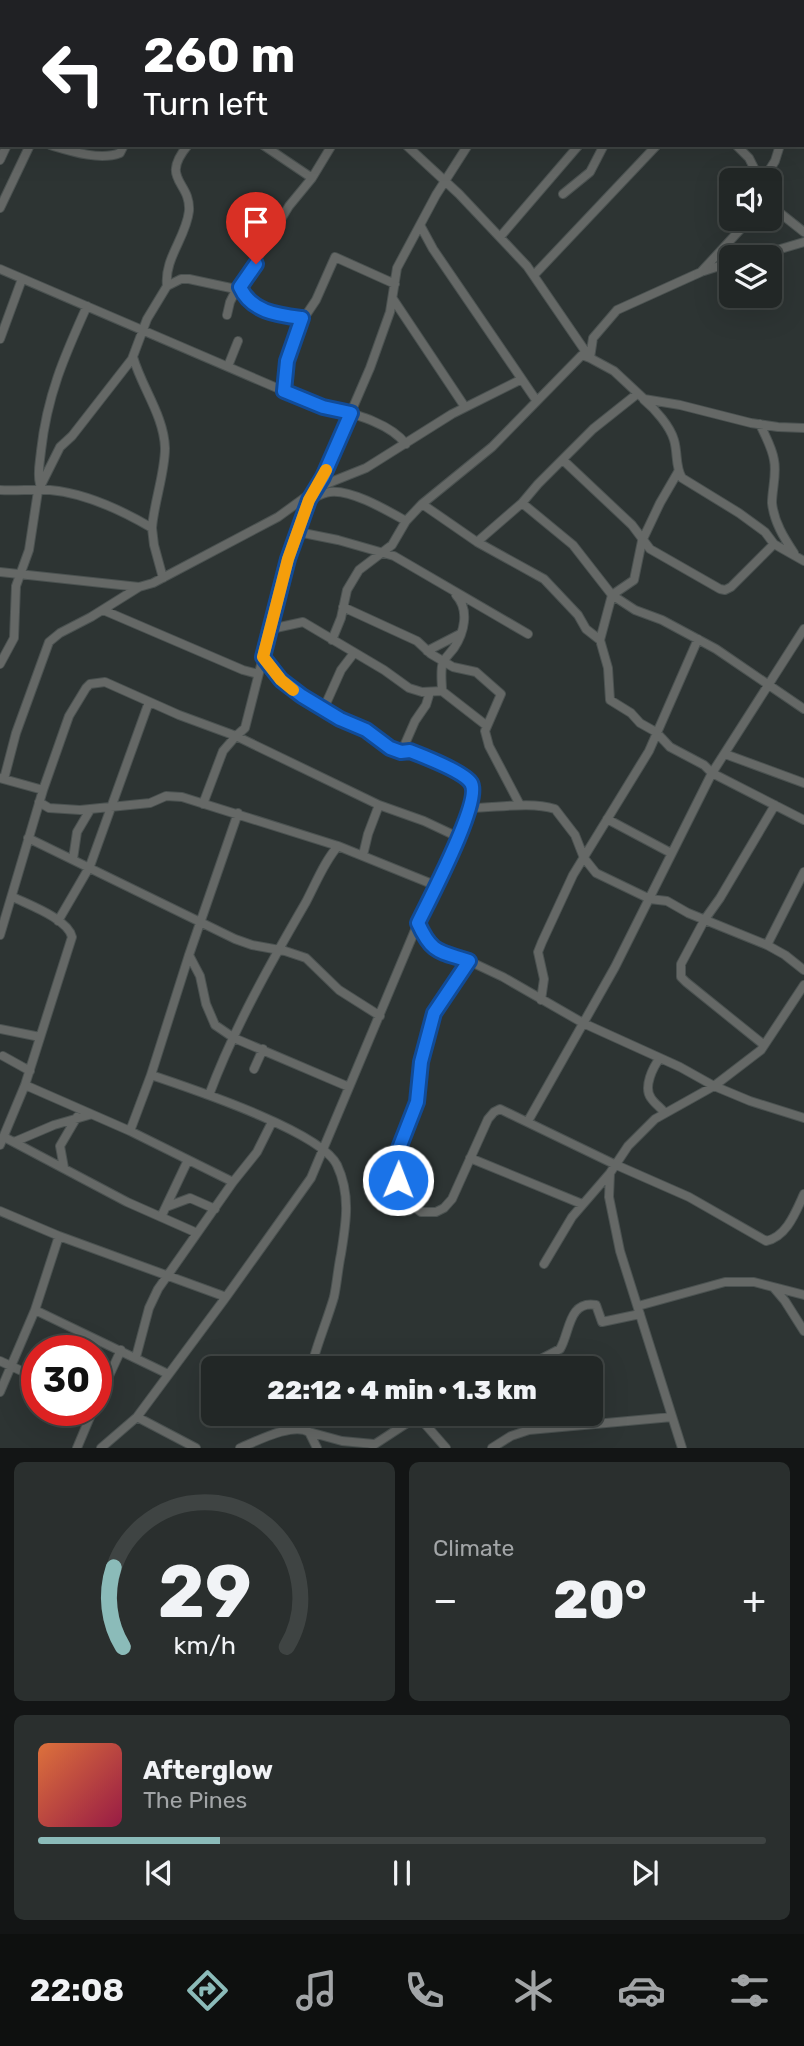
<!DOCTYPE html>
<html lang="en">
<head>
<meta charset="utf-8">
<style>
	body { margin:0; font-family:Rubik,sans-serif; background:#2a2f2e; color:#f1f3f6; height:100vh; display:flex; flex-direction:column; font-size:26px; white-space:nowrap }
	* { box-sizing:border-box; margin:0 }
	p { font-size:23px; color:#a2a5a7 }
	.icon { flex:none; width:38px; height:38px; fill:none; stroke:currentColor; stroke-width:2; stroke-linecap:round; stroke-linejoin:round }
	.map { position:relative; height:1448px; overflow:hidden }
	.drawer { display:flex; flex-direction:column; gap:14px; padding:14px; background:#131515; flex:1 }
	.drawer>* { flex:none }
	.top-card { position:absolute; left:0px; top:0px; width:805px; height:147px; box-shadow:0 7px 28px #0002,0 0 0 2px #3f4443; background:#202124; color:#fff; overflow:hidden }
	.controls { position:absolute; left:719px; top:168px; display:grid; gap:14px }
	.controls a { display:grid; place-items:center; width:63px; height:63px; border-radius:10px; background:#222726; box-shadow:0 7px 28px #0002,0 0 0 2px #3f4443; font-size:35px }
	.speed { position:absolute; left:21px; top:1335px; display:flex; gap:14px; font-size:35px; font-weight:700; text-align:center }
	.speed>* { display:grid; place-content:center; width:91px; height:91px; border-radius:50%; background:#222726; box-shadow:0 7px 28px #0002,0 0 0 2px #3f4443; line-height:1 }
	.speed .limit { border:10px solid #d22; background:#fff; color:#111 }
	.pin { position:absolute; display:grid; place-items:center; width:60px; height:60px; color:#fff; margin:-72px -30px; border-radius:50% 50% 50% 0; rotate:-45deg; box-shadow:0 0 7px #0007 }
	.pin .icon { rotate:45deg }
	.me { position:absolute; width:77px; margin:-38px; rotate:1deg; stroke-linejoin:round; filter:drop-shadow(0 0 5px #0008) }
	.turn { display:flex; align-items:center; gap:24px; height:147px; padding:0 28px; font-size:32px }
	.turn .icon { width:91px; height:91px; stroke-width:2.5 }
	.turn b { display:block; font-size:49px; line-height:60px }
	.big { font-size:52px; font-weight:800; line-height:1.1 }
	.drawer .card { flex:1; display:flex; flex-direction:column; justify-content:center; gap:10px; min-width:0; padding:0 24px; border-radius:10px; background:#2a2f2e }
	.drawer .dial { align-items:center; gap:0 }
	.dial svg { height:182px; overflow:visible; fill:none; stroke:#3f4443; stroke-width:7; stroke-linecap:round; text-anchor:middle }
	.dial text { fill:#f1f3f6; stroke:none }
	.song { display:flex; align-items:center; gap:21px }
	.cover { width:84px; height:84px; border-radius:10px; background:linear-gradient(135deg,hsl(20 70% 55%),hsl(340 70% 35%)) }
	.played { height:7px; border-radius:4px; background:linear-gradient(90deg,#8bbbb9 25%,#3f4443 25%) }
	.keys { display:flex; justify-content:space-around; direction:ltr }
	.heat { display:flex; justify-content:space-between; align-items:center; font-size:38px; direction:ltr }
	.drawer .tiles { flex:1; display:grid; gap:14px; grid-template-columns:1fr 1fr }
	.card:last-child { grid-column:span 2 }
	.trip { position:absolute; left:201px; top:1356px; width:402px; height:70px; border-radius:10px; background:#222726; box-shadow:0 7px 28px #0002,0 0 0 2px #3f4443; font-weight:800; line-height:70px; text-align:center }
	.tabs { display:flex; height:112px; justify-content:space-around; align-items:center; background:#0e100f; color:#a2a5a7 }
	.tabs .icon { width:49px; height:49px }
	.tabs .current { color:#8bbbb9 }
	.tabs b { font-size:32px; color:#f1f3f6 }
	.map>svg:first-child { display:block }
	.lines { fill:none; stroke-linecap:round; stroke-linejoin:round }
	.minor-casing { stroke:#4b5251; stroke-width:10 }
	.minor { stroke:#656866; stroke-width:8 }
	.route-casing { stroke:#114b97; stroke-width:18 }
	.route { stroke:#1a73e8; stroke-width:12 }
	.slow { stroke:#f59e0b; stroke-width:12 }
</style>
</head>
<body>
<div class="map">
<svg width="804" height="1448" viewBox="0 0 804 1448">
	<rect width="100%" height="100%" fill="#2d3433"/>
	<g class="lines">
		<defs>
			<path id="minor" d="M126,0L127,2
				M198,0L200,2
				M281,0L283,2
				M437,0L440,2
				M555,0L559,2
				M731,0L733,2
				M782,0L785,2
				M106,2L107,0
				M266,2L267,0
				M341,2L342,0
				M413,2L414,0
				M486,2L487,0
				M740,2L742,0
				M803,15L804,16
				M803,93L804,92
				M50,145C70,151 100,161 120,153L124,145
				M263,145L312,178
				M406,145L459,194L527,266L590,358L614,371L644,399L680,405L751,423L778,427L804,428
				M736,145L749,158L760,180
				M0,160L7,145
				M763,180L775,161L780,145
				M563,194L590,172L604,145
				M770,205L804,232
				M0,208L30,145
				M420,225L433,249L536,400
				M500,237L579,145
				M753,257L804,242
				M0,269L305,400C336,411 385,417 406,444
				M704,271L732,262
				M534,275L657,145
				M167,286C164,258 186,238 189,211C191,181 159,180 188,145
				M240,287C251,312 278,315 302,318
				M393,299L465,407
				M227,315L230,302L237,288
				M0,339L22,279
				M133,357C142,388 164,416 165,448C165,473 154,502 152,528
				M228,366L238,341
				M284,391L287,361L296,330L316,300L335,257L395,284
				M644,400C655,409 670,426 674,440C678,453 675,467 682,478L739,513L765,532L774,544L804,561
				M760,424C765,436 772,447 774,460C777,474 772,489 772,503C774,522 784,538 794,553
				M564,461L632,525L650,549L720,589L725,590L731,587L774,544
				M678,472L660,503L642,541L634,580L612,595L600,640L608,668L610,700L631,713L640,723L656,732L670,747L704,765L712,773L804,820
				M40,484C37,474 40,462 41,451C47,396 64,357 87,306
				M316,488L366,468L452,414L520,380
				M0,490C16,491 33,489 50,490C84,493 123,511 152,528L154,545L163,578
				M309,500C316,497 322,493 330,492C351,489 388,511 406,521
				M522,503L573,545L612,595L635,610L662,620L716,649L804,709
				M422,504L477,542L544,579L578,615L586,629L600,640
				M298,532L338,540L394,556L528,634
				M477,542L522,503L538,484L593,429L637,394
				M0,572L139,587L153,583L278,517L311,493
				M456,595C470,610 464,633 454,648C451,652 445,658 443,662C440,670 442,682 442,691L487,726
				M343,607L417,641L431,654L453,667L476,672L501,694L485,731L489,746L520,805
				M103,610L243,670L258,674
				M271,629L303,622L384,670L409,688L422,692L442,691
				M332,640L341,618L347,590L359,570L392,545L406,521L422,504L492,447L582,355L590,358L593,338L617,310L701,272L750,219
				M427,651L460,634
				M0,664L14,638L16,586L29,550L38,491L60,447L72,436L132,359L147,319L167,286L181,279H189L231,288L240,287L289,206L312,178L332,145
				M324,708L341,670L354,653
				M401,753L415,721L426,705L430,692
				M725,754L804,783
				M0,778L43,790
				M4,779L16,733L49,642L60,633L91,617L139,587
				M39,802L49,808L80,810L150,803L166,796L182,797L338,846L437,886
				M203,804L223,751L236,736L379,805L424,821L458,837
				M470,808C497,808 529,801 555,809L575,835L584,858L596,873L650,899L667,901L688,913L767,945L785,955L804,970
				M607,819L671,853
				M28,838L235,939L252,945L285,951L306,958L339,990L380,1016
				M363,855L368,834L379,805
				M73,859L77,832L90,810
				M58,921L90,866L149,702
				M418,923L427,942L437,950L469,961L503,977L583,1023L680,1067L714,1086L750,1101L804,1118
				M0,935L43,790L69,716L86,688L90,684L105,682L179,715L236,736L245,728L288,559L309,500L323,477L370,368L390,312L397,268L436,195L468,145
				M767,945L804,872
				M189,955L200,976L206,1004L215,1025L234,1038L349,1087
				M469,961L434,1013L421,1062L417,1102L397,1149L395,1163L398,1180L406,1196L413,1206L421,1212H436L444,1208L452,1199L488,1119L494,1112L500,1109L614,1164L689,1197L766,1241C787,1237 796,1211 804,1194
				M541,1000L544,979L538,952L542,942L573,875L649,751L698,639
				M0,1029L40,1037
				M764,1045L686,982L681,977V964L705,919L720,898L775,805
				M3,1056L30,1071
				M660,1058C653,1067 643,1087 651,1098C654,1103 660,1107 664,1112
				M254,1069L263,1049
				M151,1075C189,1088 321,1131 337,1165C351,1195 346,1223 341,1254C338,1268 337,1283 334,1297C327,1321 317,1344 311,1368
				M25,1085L130,1131L233,1182
				M209,1095C234,1028 270,964 306,902C316,883 324,862 338,846
				M528,1121L615,967L712,773L804,629
				M130,1131L151,1075L189,955L238,813
				M4,1137L127,1202L197,1233
				M14,1142L54,1125L89,1115
				M0,1145L25,1085L72,937C68,919 29,905 13,897
				M470,1158L582,1204
				M64,1168L60,1146L77,1117
				M166,1207L190,1198L215,1209
				M0,1211L59,1236L226,1297
				M161,1217L188,1160
				M544,1264L572,1217L610,1173
				M774,1288L785,1301L804,1331
				M638,1306L725,1282H754L804,1295
				M35,1310L168,1374
				M136,1357L149,1308L158,1289L233,1182L257,1152L272,1122
				M0,1361L37,1378
				M516,1368L539,1360L560,1349C570,1333 568,1300 596,1305L602,1322L640,1314
				M0,1392L35,1310L59,1236
				M96,1404L121,1350
				M418,1416L446,1448
				M137,1417L196,1448
				M300,1428L302,1414
				M309,1432L342,1441L374,1444
				M372,1446L421,1414
				M77,1448L93,1410
				M101,1448L137,1417L226,1297L311,1178L418,923L445,870L465,821L473,796L471,783L460,775L409,751L401,753L390,748L367,729L340,719L301,696L281,680L263,657
				M240,1448C257,1441 293,1422 309,1432L317,1448
				M492,1448L511,1436L529,1430L672,1417
				M682,1448L620,1251L609,1197L610,1173L628,1146L655,1119L714,1086L761,1050L804,985"/>
		</defs>
		<use href="#minor" class="minor-casing"/>
		<use href="#minor" class="minor"/>
	</g>
	<g class="lines">
		<defs>
			<path id="route" d="M256,264L240,287C251,312 278,315 302,318L287,361L284,391L323,407L351,413L323,477L309,500L288,559L263,657L281,680L302,696L340,719L366,730L390,748L401,752L410,751C423,756 464,772 471,783C482,801 428,902 418,923C432,954 439,951 469,961L434,1013L421,1062L417,1102L396,1156L398,1180"/>
		</defs>
		<use href="#route" class="route-casing"/>
		<use href="#route" class="route"/>
		<path class="slow" d="M293,690L281,680L263,657L288,559L309,500L326,470"/>
	</g>
</svg>
<div class="controls">
<a><svg class="icon" aria-label="sound" viewBox="0 0 24 24"><path d="M4 9h4l5-4v14l-5-4H4zM17 9q2 3 0 6"/></svg></a>
<a><svg class="icon" aria-label="layers" viewBox="0 0 24 24"><path d="M12 4l9 5-9 5-9-5zM3 14l9 5 9-5"/></svg></a>
</div>
<div class="speed"><div class="limit">30</div></div>
<div class="pin" style="left:256px;top:264px;background:#d93025"><svg class="icon" aria-label="arrive" viewBox="0 0 24 24"><path d="M6 21V4h12l-3 4 3 4H6"/></svg></div>
<svg class="me" style="left:398px;top:1180px" viewBox="-20 -20 40 40"><circle r="17" fill="#1a73e8" stroke="#fff" stroke-width="3"/><path d="M0-11L8 9 0 5-8 9z" fill="#fff"/></svg>
<div class="trip">22:12 · 4 min · 1.3 km</div>
<div class="top-card">
<div class="turn"><svg class="icon" aria-label="left" viewBox="0 0 24 24"><path d="M17 20v-9H6M10 6l-5 5 5 5"/></svg><div><b>260 m</b>Turn left</div></div>
</div>
</div>
<section class="drawer">
<div class="tiles">
<div class="card dial"><svg viewBox="0 0 100 80">
<path d="M14 69A42 42 0 1 1 86 69"/>
<path d="M14 69A42 42 0 0 1 10 34" stroke="#8bbbb9"/>
<text x="50" y="56" font-size="32" font-weight="700">29</text>
<text x="50" y="72" font-size="11">km/h</text>
</svg></div>
<div class="card"><p>Climate</p>
<div class="heat"><a>−</a><b class="big">20°</b><a>+</a></div>
</div>
<div class="card">
<div class="song"><i class="cover"></i><div><b>Afterglow</b><p>The Pines</p></div></div>
<div class="played"></div>
<div class="keys"><svg class="icon" aria-label="previous" viewBox="0 0 24 24"><path d="M18 5L8 12l10 7zM5 5v14"/></svg><svg class="icon" aria-label="pause" viewBox="0 0 24 24"><path d="M8 5v14M16 5v14"/></svg><svg class="icon" aria-label="next" viewBox="0 0 24 24"><path d="M6 5l10 7-10 7zM19 5v14"/></svg></div>
</div>
</div>
</section>
<nav class="tabs">
<b>22:08</b>
<svg class="icon current" aria-label="directions" viewBox="0 0 24 24"><path d="M12 3l9 9-9 9-9-9zM9 14v-3h6M13 9l2 2-2 2"/></svg>
<svg class="icon" aria-label="music" viewBox="0 0 24 24"><path d="M9 18V5l10-2v13"/><circle cx="6" cy="18" r="3"/><circle cx="16" cy="16" r="3"/></svg>
<svg class="icon" aria-label="phone" viewBox="0 0 24 24"><path d="M5 4h4l2 5-3 2q2 4 5 5l2-3 5 2v4C11 20 4 13 5 4z"/></svg>
<svg class="icon" aria-label="climate" viewBox="0 0 24 24"><path d="M12 3v18M4 7l16 10M4 17L20 7"/></svg>
<svg class="icon" aria-label="car" viewBox="0 0 24 24"><path d="M5 17H2v-5l4-1 3-4h7l3 4 3 1v5h-3M9 17h6M6 11h13"/><circle cx="7" cy="17" r="2"/><circle cx="17" cy="17" r="2"/></svg>
<svg class="icon" aria-label="filters" viewBox="0 0 24 24"><path d="M4 7h16M4 17h16"/><circle cx="9" cy="7" r="2"/><circle cx="15" cy="17" r="2"/></svg>
</nav>
</body>
</html>
